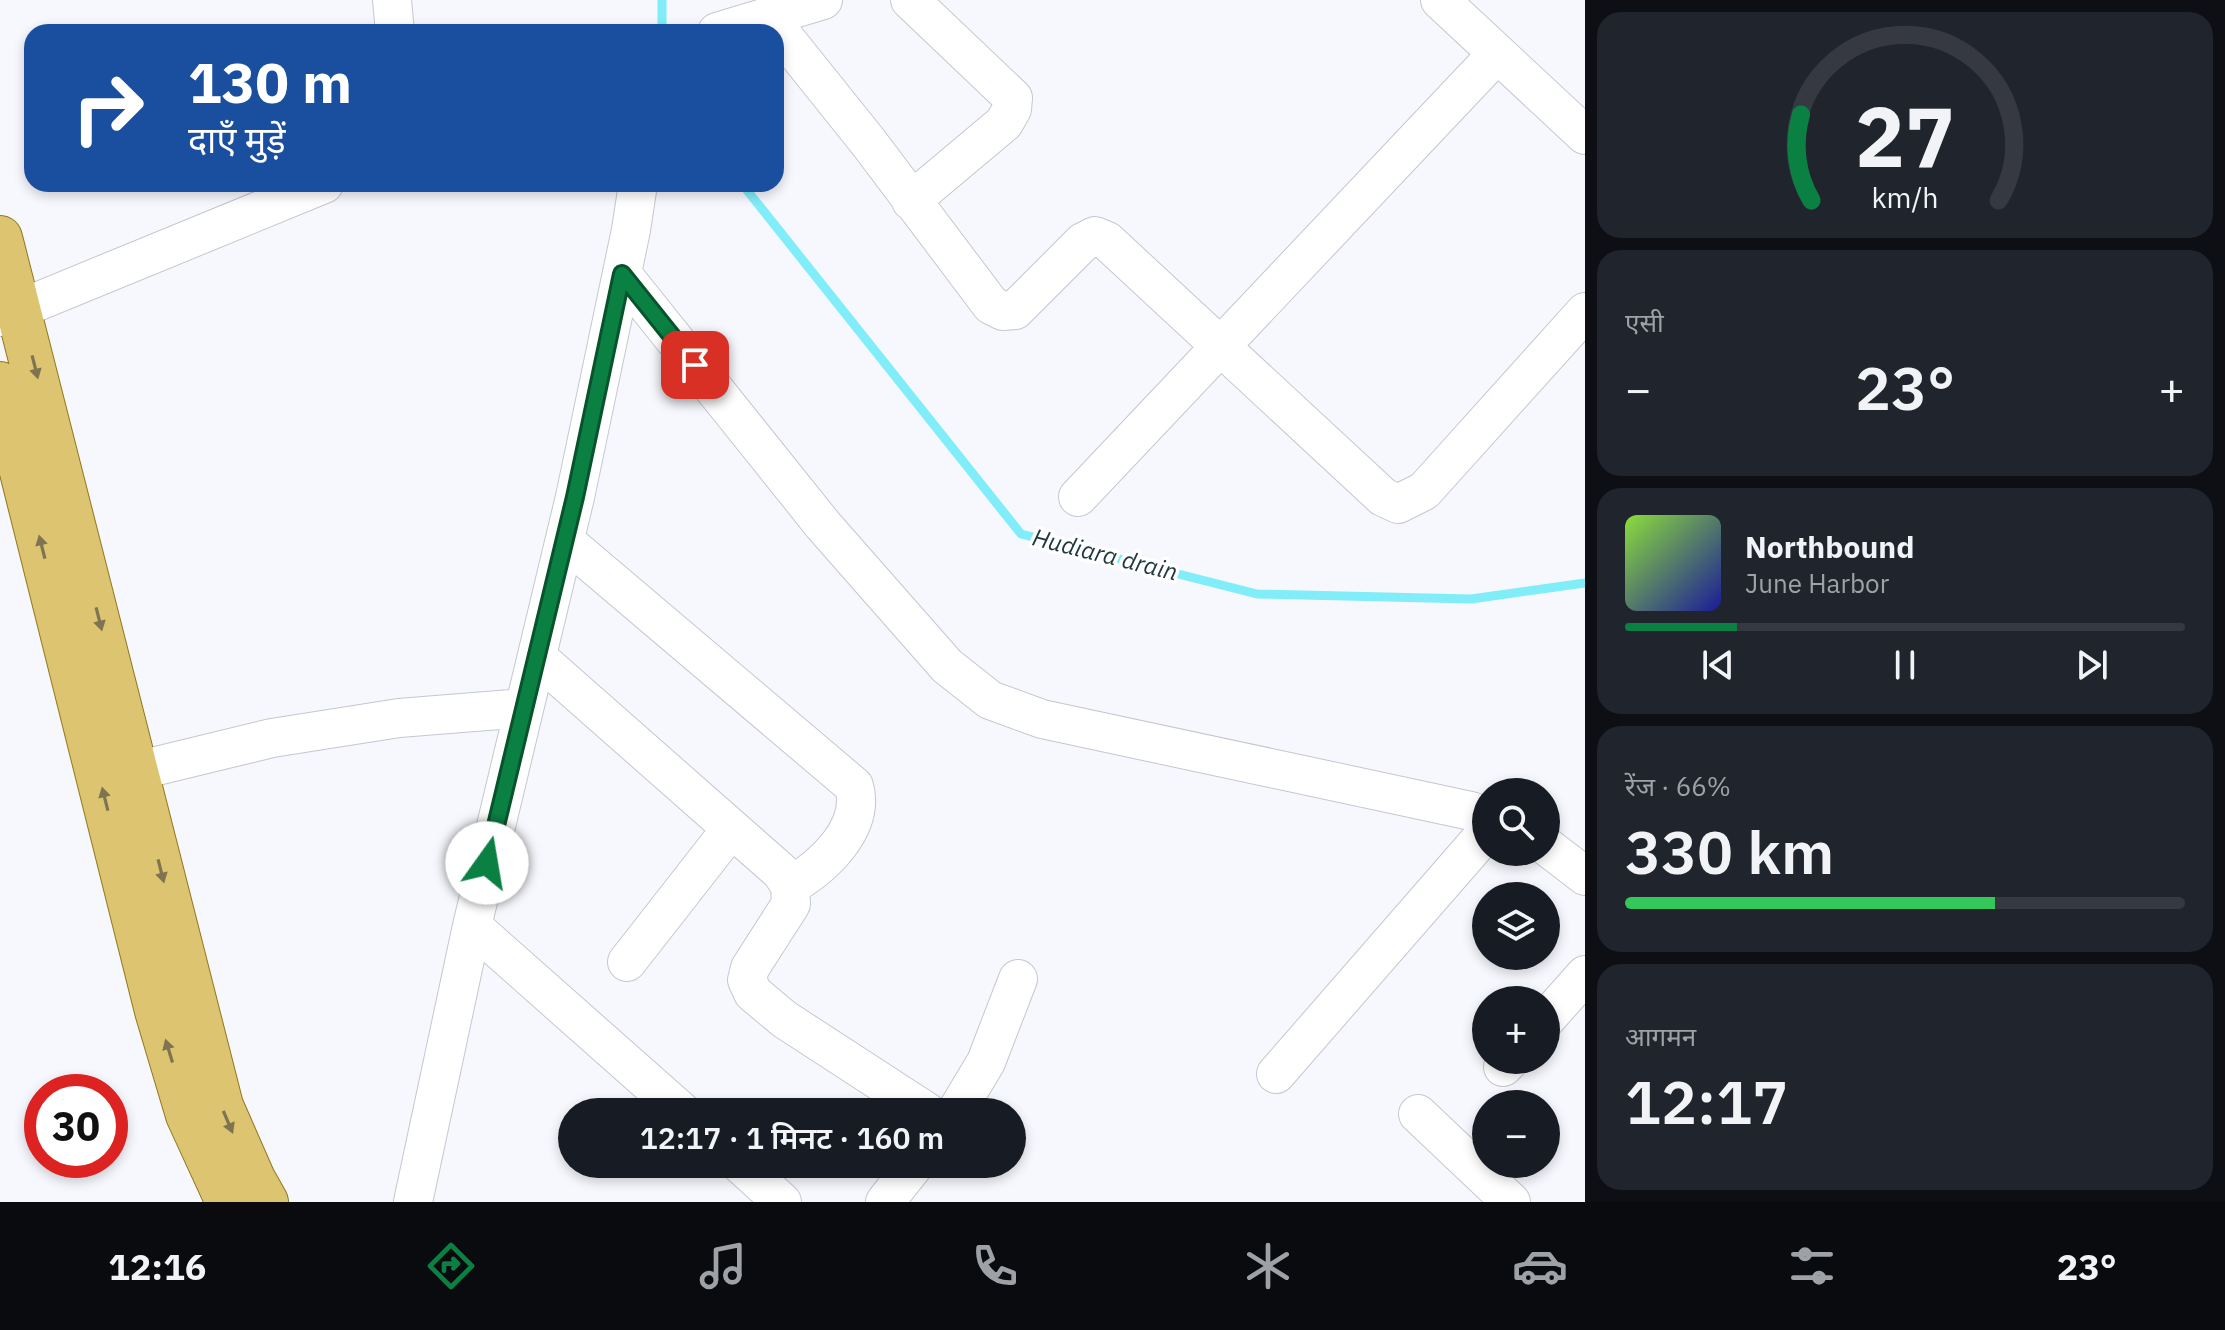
<!DOCTYPE html>
<html lang="hi">
<head>
<meta charset="utf-8">
<style>
	body { margin:0; font-family:"IBM Plex Sans","Noto Sans Devanagari",sans-serif; background:#20242c; color:#f1f3f6; height:100vh; display:flex; flex-direction:column; font-size:30px; white-space:nowrap }
	* { box-sizing:border-box; margin:0 }
	p { font-size:26px; color:#9ea1a6 }
	.icon { flex:none; width:44px; height:44px; fill:none; stroke:currentColor; stroke-width:2; stroke-linecap:round; stroke-linejoin:round }
	.map { position:relative; flex:1; overflow:hidden }
	.details { display:flex; flex-direction:column; gap:12px; padding:12px; background:#0d0f14; width:640px }
	.details>* { flex:none }
	.guide { position:absolute; left:24px; top:24px; width:760px; height:168px; border-radius:24px; box-shadow:0 4px 12px #0003; background:#1a4fa0; color:#fff; overflow:hidden }
	.tools { position:absolute; left:1472px; top:778px; display:grid; gap:16px }
	.tools a { display:grid; place-items:center; width:88px; height:88px; border-radius:50%; background:#171b24; box-shadow:0 4px 12px #0003; font-size:40px }
	.speed { position:absolute; left:24px; top:1074px; display:flex; gap:16px; font-size:40px; font-weight:700; text-align:center }
	.speed>* { display:grid; place-content:center; width:104px; height:104px; border-radius:50%; background:#171b24; box-shadow:0 4px 12px #0003; line-height:1 }
	.speed .limit { border:12px solid #d22; background:#fff; color:#111 }
	.pin { position:absolute; display:grid; place-items:center; width:68px; height:68px; color:#fff; margin:-34px; border-radius:16px; box-shadow:0 4px 12px #0006 }
	.me { position:absolute; width:88px; margin:-44px; rotate:13deg; stroke-linejoin:round; filter:drop-shadow(0 0 6px #0008) }
	.turn { display:flex; align-items:center; gap:28px; height:168px; padding:0 32px; font-size:36px }
	.turn .icon { width:104px; height:104px; stroke-width:2.5 }
	.turn b { display:block; font-size:56px; line-height:68px }
	.big { font-size:60px; font-weight:600; line-height:1.1 }
	.details .tile { flex:1; display:flex; flex-direction:column; justify-content:center; gap:12px; min-width:0; padding:0 28px; border-radius:24px; background:#20242c }
	.details .dial { align-items:center; gap:0 }
	.dial svg { height:208px; overflow:visible; fill:none; stroke:#363941; stroke-width:7; stroke-linecap:round; text-anchor:middle }
	.dial text { fill:#f1f3f6; stroke:none }
	.song { display:flex; align-items:center; gap:24px }
	.cover { width:96px; height:96px; border-radius:12px; background:linear-gradient(135deg,hsl(90 70% 55%),hsl(240 70% 35%)) }
	.played { height:8px; border-radius:4px; background:linear-gradient(90deg,#0b8043 20%,#363941 20%) }
	.keys { display:flex; justify-content:space-around; direction:ltr }
	.heat { display:flex; justify-content:space-between; align-items:center; font-size:44px; direction:ltr }
	.charge { height:12px; border-radius:6px; background:linear-gradient(90deg,#34c759 66%,#363941 0) }
	.trip { position:absolute; left:558px; top:1098px; width:468px; height:80px; border-radius:40px; background:#171b24; box-shadow:0 4px 12px #0003; font-weight:600; line-height:80px; text-align:center }
	.dock { display:flex; height:128px; justify-content:space-around; align-items:center; background:#090b0e; color:#9ea1a6 }
	.dock .icon { width:56px; height:56px }
	.dock .current { color:#0b8043 }
	.dock b { font-size:36px; color:#f1f3f6 }
	main { display:flex; flex:1; min-height:0 }
	.map>svg:first-child { display:block }
	.lines { fill:none; stroke-linecap:round; stroke-linejoin:round }
	.stream { stroke:#80edf9; stroke-width:9 }
	.minor-casing { stroke:#c4c7d2; stroke-width:40 }
	.major-casing { stroke:#92771e; stroke-width:46 }
	.minor { stroke:#fff; stroke-width:38 }
	.major { stroke:#dcc470; stroke-width:44 }
	.oneway { fill:#7e7451 }
	.route-casing { stroke:#07532c; stroke-width:20 }
	.route { stroke:#0b8043; stroke-width:14 }
	.labels { text-anchor:middle; stroke-width:7; stroke-linejoin:round; paint-order:stroke }
	.water-label { font-size:24px; font-style:italic; fill:#1f383b; stroke:#fff }
</style>
</head>
<body>
<main>
<div class="map">
<svg width="1585" height="1202" viewBox="0 0 1585 1202">
	<rect width="100%" height="100%" fill="#f7f8fd"/>
	<g class="lines">
		<path class="stream" d="M662,0V32
			M742,184L1021,534L1257,594L1471,599L1585,583"/>
		<defs>
			<path id="minor" d="M392,0L395,32
				M910,0L1013,98L1012,109L1004,123L911,201
				M1440,0L1585,135
				M768,17L869,143L991,305L1003,311L1015,310L1083,242L1095,236L1107,241L1383,497L1398,504L1424,491L1585,312
				M717,32L823,0
				M622,274L823,525L947,666L990,700L1042,719L1471,811L1486,817
				M0,317L324,184
				M1078,497L1496,55
				M565,541L854,786C866,828 823,867 790,886
				M537,657L781,872L790,886L791,904L750,968L747,980L753,993L784,1019L927,1112
				M136,771L272,738L399,718L524,708
				M1546,846L1585,876
				M472,926L682,1112
				M627,962L731,829
				M1546,1019L1585,975
				M1503,1067L1510,1060
				M1276,1074L1486,833
				M956,1112L986,1062L1018,979
				M1418,1114L1511,1202
				M740,1164L782,1202
				M413,1202L472,926L575,497L631,230L638,184
				M885,1202L915,1164"/>
			<path id="major" d="M0,238L221,1106L253,1179L266,1202
				M0,384L157,1011L188,1115L228,1202"/>
		</defs>
		<use href="#minor" class="minor-casing"/>
		<use href="#major" class="major-casing"/>
		<use href="#minor" class="minor"/>
		<use href="#major" class="major"/>
	</g>
	<defs><path id="oneway-solid" d="M-6-.8H1V-3.2L6.5 0L1 3.2V.8H-6Z" transform="scale(2)"/></defs>
	<g class="oneway">
		<use href="#oneway-solid" transform="translate(35 367) rotate(76)"/>
		<use href="#oneway-solid" transform="translate(42 547) rotate(-104)"/>
		<use href="#oneway-solid" transform="translate(99 619) rotate(76)"/>
		<use href="#oneway-solid" transform="translate(105 799) rotate(-104)"/>
		<use href="#oneway-solid" transform="translate(161 871) rotate(76)"/>
		<use href="#oneway-solid" transform="translate(169 1051) rotate(-107)"/>
		<use href="#oneway-solid" transform="translate(228 1122) rotate(67)"/>
	</g>
	<g class="lines">
		<defs>
			<path id="route" d="M487,863L575,497L622,274L695,365"/>
		</defs>
		<use href="#route" class="route-casing"/>
		<use href="#route" class="route"/>
	</g>
	<g class="labels">
		<g class="water-label">
			<text transform="translate(1105 555) rotate(14)" y="8">Hudiara drain</text>
		</g>
	</g>
</svg>
<div class="tools">
<a><svg class="icon" aria-label="search" viewBox="0 0 24 24"><circle cx="10" cy="10" r="6"/><path d="M15 15l6 6"/></svg></a>
<a><svg class="icon" aria-label="layers" viewBox="0 0 24 24"><path d="M12 4l9 5-9 5-9-5zM3 14l9 5 9-5"/></svg></a>
<a>+</a>
<a>−</a>
</div>
<div class="speed"><div class="limit">30</div></div>
<div class="pin" style="left:695px;top:365px;background:#d93025"><svg class="icon" aria-label="arrive" viewBox="0 0 24 24"><path d="M6 21V4h12l-3 4 3 4H6"/></svg></div>
<svg class="me" style="left:487px;top:863px" viewBox="-20 -20 40 40"><circle r="19" fill="#fff"/><path d="M0-13L10 11 0 6-10 11z" fill="#0b8043"/></svg>
<div class="trip">12:17 · 1 मिनट · 160 m</div>
<div class="guide">
<div class="turn"><svg class="icon" aria-label="right" viewBox="0 0 24 24"><path d="M7 20v-9h11M14 6l5 5-5 5"/></svg><div><b>130 m</b>दाएँ मुड़ें</div></div>
</div>
</div>
<section class="details">
<div class="tile dial"><svg viewBox="0 0 100 80">
<path d="M14 69A42 42 0 1 1 86 69"/>
<path d="M14 69A42 42 0 0 1 10 36" stroke="#0b8043"/>
<text x="50" y="56" font-size="32" font-weight="700">27</text>
<text x="50" y="72" font-size="11">km/h</text>
</svg></div>
<div class="tile"><p>एसी</p>
<div class="heat"><a>−</a><b class="big">23°</b><a>+</a></div>
</div>
<div class="tile">
<div class="song"><i class="cover"></i><div><b>Northbound</b><p>June Harbor</p></div></div>
<div class="played"></div>
<div class="keys"><svg class="icon" aria-label="previous" viewBox="0 0 24 24"><path d="M18 5L8 12l10 7zM5 5v14"/></svg><svg class="icon" aria-label="pause" viewBox="0 0 24 24"><path d="M8 5v14M16 5v14"/></svg><svg class="icon" aria-label="next" viewBox="0 0 24 24"><path d="M6 5l10 7-10 7zM19 5v14"/></svg></div>
</div>
<div class="tile"><p>रेंज · 66%</p><b class="big">330 km</b><div class="charge"></div></div>
<div class="tile"><p>आगमन</p><b class="big">12:17</b></div>
</section>
</main>
<nav class="dock">
<b>12:16</b>
<svg class="icon current" aria-label="directions" viewBox="0 0 24 24"><path d="M12 3l9 9-9 9-9-9zM9 14v-3h6M13 9l2 2-2 2"/></svg>
<svg class="icon" aria-label="music" viewBox="0 0 24 24"><path d="M9 18V5l10-2v13"/><circle cx="6" cy="18" r="3"/><circle cx="16" cy="16" r="3"/></svg>
<svg class="icon" aria-label="phone" viewBox="0 0 24 24"><path d="M5 4h4l2 5-3 2q2 4 5 5l2-3 5 2v4C11 20 4 13 5 4z"/></svg>
<svg class="icon" aria-label="climate" viewBox="0 0 24 24"><path d="M12 3v18M4 7l16 10M4 17L20 7"/></svg>
<svg class="icon" aria-label="car" viewBox="0 0 24 24"><path d="M5 17H2v-5l4-1 3-4h7l3 4 3 1v5h-3M9 17h6M6 11h13"/><circle cx="7" cy="17" r="2"/><circle cx="17" cy="17" r="2"/></svg>
<svg class="icon" aria-label="filters" viewBox="0 0 24 24"><path d="M4 7h16M4 17h16"/><circle cx="9" cy="7" r="2"/><circle cx="15" cy="17" r="2"/></svg>
<b>23°</b>
</nav>
</body>
</html>
